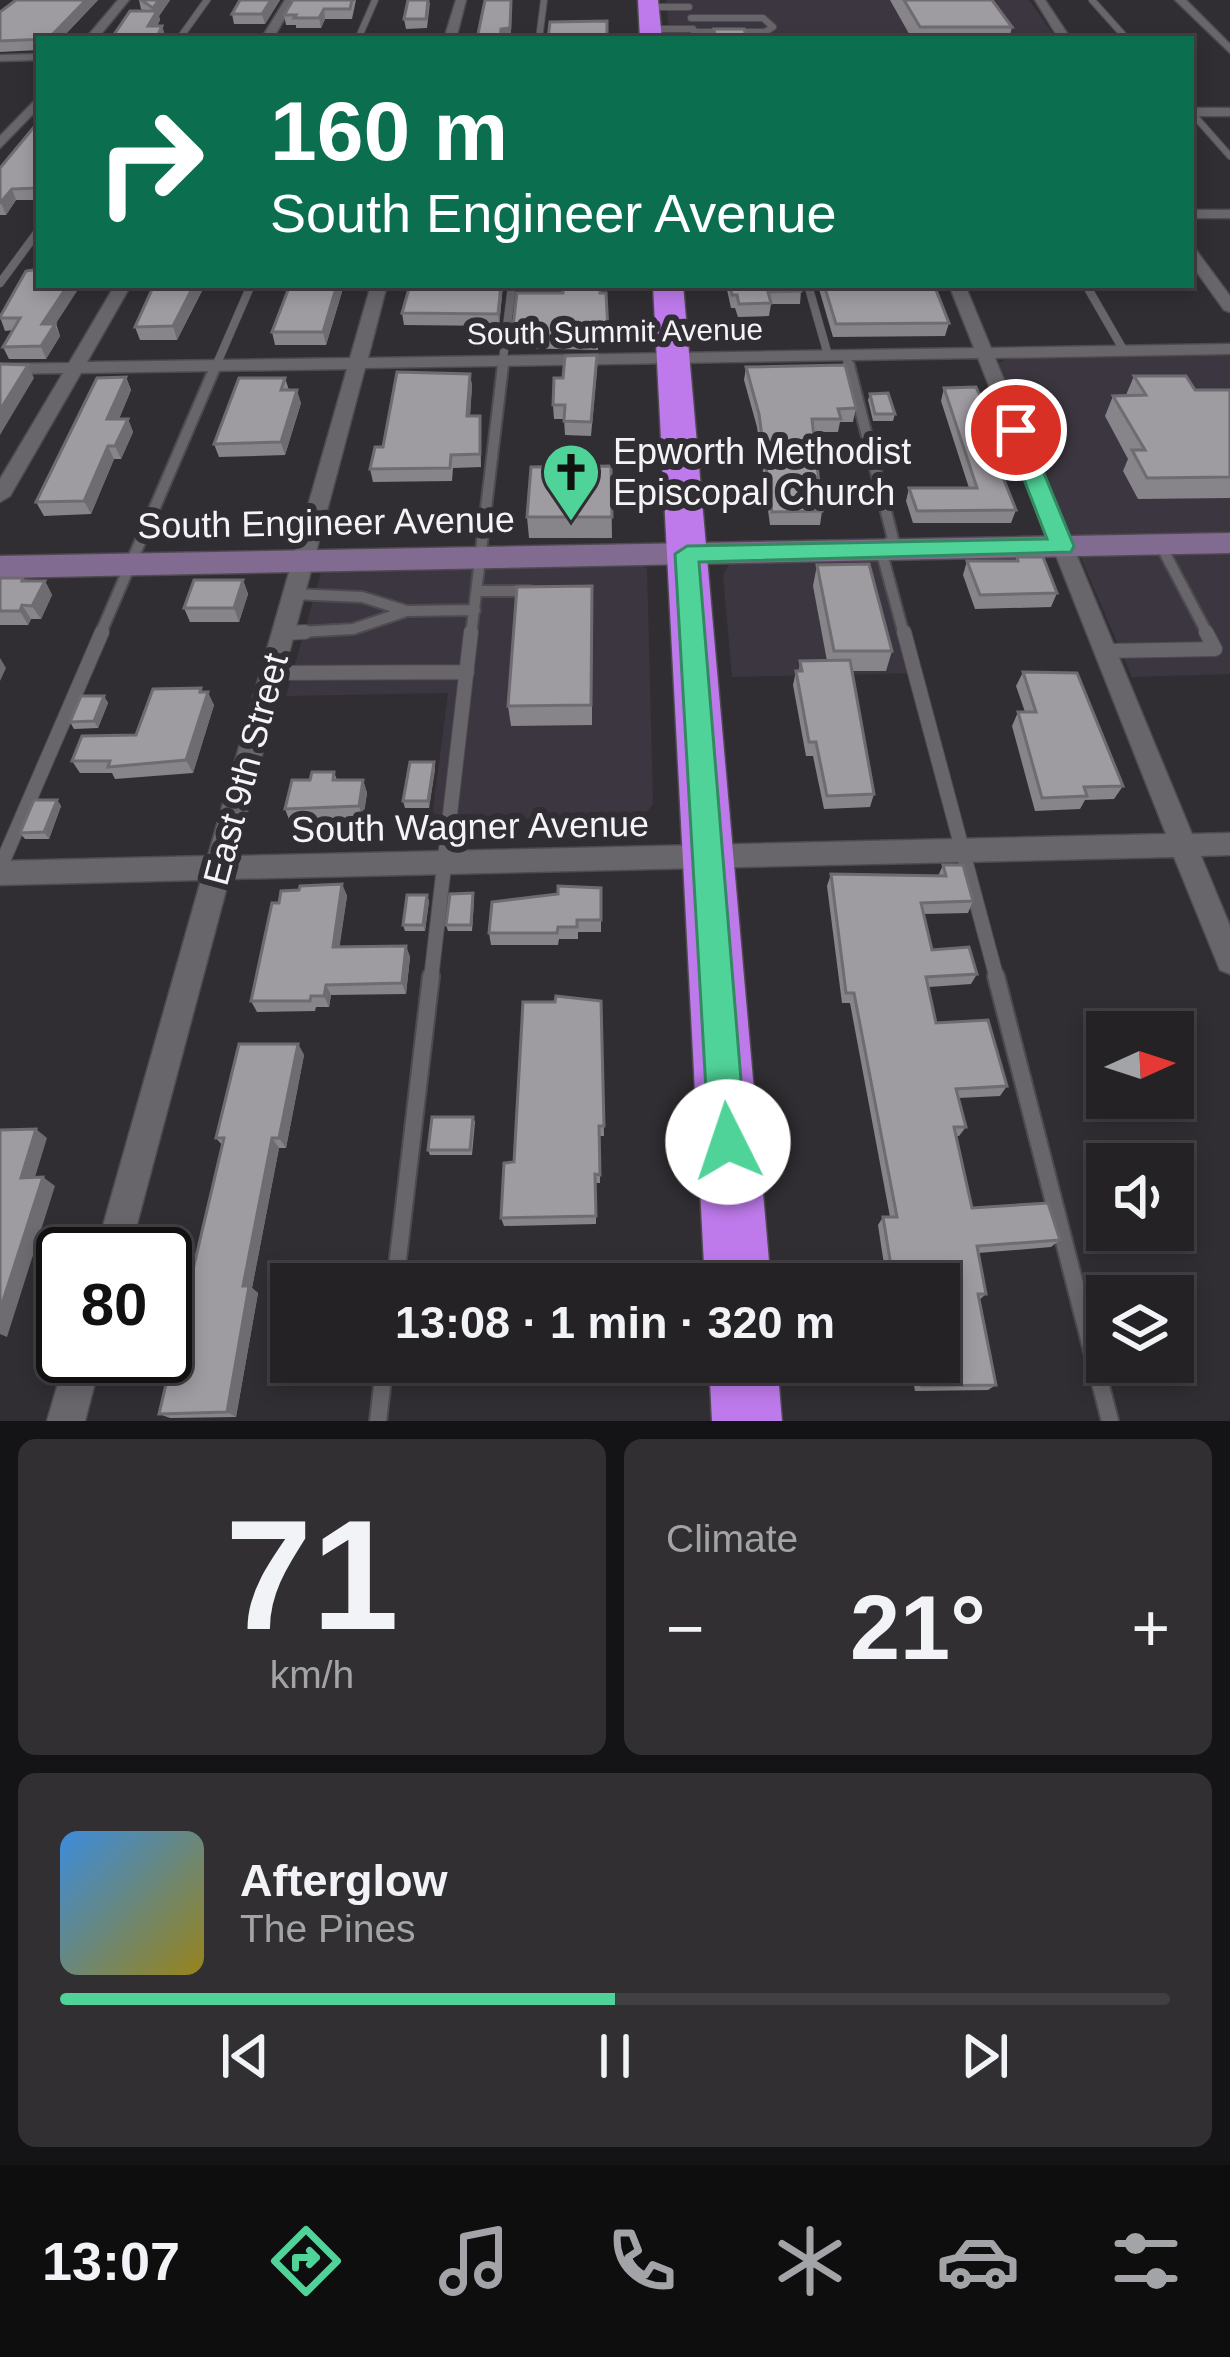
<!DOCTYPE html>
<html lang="en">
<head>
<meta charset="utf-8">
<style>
	body { margin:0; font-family:Arial,sans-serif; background:#312f32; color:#f1f3f6; height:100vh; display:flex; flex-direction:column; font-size:45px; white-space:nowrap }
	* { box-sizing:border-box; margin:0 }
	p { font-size:39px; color:#a3a4a7 }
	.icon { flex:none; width:66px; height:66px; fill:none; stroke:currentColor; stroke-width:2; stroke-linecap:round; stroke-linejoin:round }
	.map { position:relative; height:1421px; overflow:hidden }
	.panel { display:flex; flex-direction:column; gap:18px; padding:18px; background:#141315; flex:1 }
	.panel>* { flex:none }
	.hud { position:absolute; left:36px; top:36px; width:1158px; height:252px; border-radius:0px; box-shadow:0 6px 18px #0003,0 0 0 3px #423f43; background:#0b6e4f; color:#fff; overflow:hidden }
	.needle { width:78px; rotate:87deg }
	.tools { position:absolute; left:1086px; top:1011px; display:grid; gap:24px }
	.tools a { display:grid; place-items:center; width:108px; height:108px; border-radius:0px; background:#252226; box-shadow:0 6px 18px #0003,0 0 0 3px #423f43; font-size:60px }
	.speed { position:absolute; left:36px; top:1227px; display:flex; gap:24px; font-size:60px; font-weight:700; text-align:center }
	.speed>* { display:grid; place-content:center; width:156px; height:156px; border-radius:50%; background:#252226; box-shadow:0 6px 18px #0003,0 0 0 3px #423f43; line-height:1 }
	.speed .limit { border:6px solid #111; border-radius:18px; background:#fff; color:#111 }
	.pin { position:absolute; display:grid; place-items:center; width:102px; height:102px; color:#fff; margin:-51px; border:6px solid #fff; border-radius:50%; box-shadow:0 3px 12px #0007 }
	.me { position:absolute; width:132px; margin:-66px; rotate:356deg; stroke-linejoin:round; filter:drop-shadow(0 0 9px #0008) }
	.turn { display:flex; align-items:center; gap:42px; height:252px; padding:0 36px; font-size:54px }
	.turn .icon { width:156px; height:156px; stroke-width:2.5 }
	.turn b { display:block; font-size:84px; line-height:102px }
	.big { font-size:90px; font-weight:700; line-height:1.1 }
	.panel .tile { flex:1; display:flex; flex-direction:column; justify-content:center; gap:18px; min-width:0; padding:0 42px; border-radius:18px; background:#312f32 }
	.panel .dial { align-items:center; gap:0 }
	.dial b { font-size:156px; line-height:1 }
	.song { display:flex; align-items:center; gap:36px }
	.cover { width:144px; height:144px; border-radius:18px; background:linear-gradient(135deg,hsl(210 70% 55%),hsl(50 70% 35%)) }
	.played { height:12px; border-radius:6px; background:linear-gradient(90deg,#50d398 50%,#423f43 50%) }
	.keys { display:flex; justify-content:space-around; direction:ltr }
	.heat { display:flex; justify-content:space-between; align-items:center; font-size:66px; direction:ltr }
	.panel .tiles { flex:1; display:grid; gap:18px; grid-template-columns:1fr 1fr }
	.tile:last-child { grid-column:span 2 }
	.trip { position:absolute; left:270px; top:1263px; width:690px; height:120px; border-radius:0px; background:#252226; box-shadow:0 6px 18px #0003,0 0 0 3px #423f43; font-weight:700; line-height:120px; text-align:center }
	.tab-bar { display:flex; height:192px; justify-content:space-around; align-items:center; background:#0f0e0f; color:#a3a4a7 }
	.tab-bar .icon { width:84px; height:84px }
	.tab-bar .active { color:#50d398 }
	.tab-bar b { font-size:54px; color:#f1f3f6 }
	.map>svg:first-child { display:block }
	.built { fill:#3c3640 }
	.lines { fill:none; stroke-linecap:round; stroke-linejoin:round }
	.lane-far4-casing { stroke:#4e4b50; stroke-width:8 }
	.lane-far3-casing { stroke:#4e4b50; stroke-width:9 }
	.lane-far2-casing { stroke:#4e4b50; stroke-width:14 }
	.lane-far1-casing { stroke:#4e4b50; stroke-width:16 }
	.lane-casing { stroke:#4e4b50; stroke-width:20 }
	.street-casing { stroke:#4e4b50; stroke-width:3 }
	.secondary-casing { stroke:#4e4b50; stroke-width:3 }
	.highway-casing { stroke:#4e4b50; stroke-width:3 }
	.lane-far4 { stroke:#68656b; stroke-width:6 }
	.lane-far3 { stroke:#68656b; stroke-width:8 }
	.lane-far2 { stroke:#68656b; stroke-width:10 }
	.lane-far1 { stroke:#68656b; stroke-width:14 }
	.lane { stroke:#68656b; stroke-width:16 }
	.street { fill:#68656b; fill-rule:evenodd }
	.secondary { fill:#826b91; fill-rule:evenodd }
	.highway { fill:#be7aeb; fill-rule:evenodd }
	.wall { fill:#88858a }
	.shaded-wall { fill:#6f6c71 }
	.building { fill:#9e9ba1; stroke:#6f6c71; stroke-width:3 }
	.route { fill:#50d398; stroke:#348963; stroke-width:3 }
	.labels { text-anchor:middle; stroke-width:12; stroke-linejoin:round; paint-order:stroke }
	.far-street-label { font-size:30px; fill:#f5f3f6; stroke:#312e33 }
	.poi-label { font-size:36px; fill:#f5f3f6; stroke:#312e33; text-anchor:start }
	.street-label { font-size:36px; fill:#f5f3f6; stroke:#312e33 }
</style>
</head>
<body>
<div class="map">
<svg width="1230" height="1421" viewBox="0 0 1230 1421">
	<rect width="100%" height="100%" fill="#312e33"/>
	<path class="built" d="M666,0H1029L1056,38L670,39Z
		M1230,352V674L1132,677L998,364L1010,357Z
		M888,554L921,673L732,677L723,575L730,563L744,559Z
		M636,559L647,569L653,804L641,819L432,818L448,693L286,696L322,569Z"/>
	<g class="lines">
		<defs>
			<path id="lane-far4" d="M1092,0L1127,39
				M648,7H689
				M691,18H763L773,27L765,32H694
				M650,29H693
				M179,39L207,0
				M358,39L375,0
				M539,39L544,0
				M1191,112L1230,156"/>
			<path id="lane-far3" d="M0,283L39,230
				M808,285L828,355
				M1086,285L1124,351
				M846,355L849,368
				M215,368L251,285
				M502,368L512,285"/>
			<path id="lane-far2" d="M849,365L893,539L881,550L904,635
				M1160,544L1208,635
				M477,591H530
				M293,594L362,597L407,611L475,610
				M283,633L353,629L404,612
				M100,635L216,365
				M471,635L503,365"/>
			<path id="lane-far1" d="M904,632L997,979
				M283,633L305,632
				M1106,651L1215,649L1206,632
				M273,673L467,672
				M0,868L102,632
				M431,979L471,632"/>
			<path id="lane" d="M996,976L1110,1421
				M395,1284L431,976
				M378,1421L385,1362"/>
			<path id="street" d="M118,0H129L97,39H85Z
				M285,0H295L273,39H261Z
				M456,0H466L456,39H444Z
				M1035,0H1045L1071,39H1059Z
				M1175,0H1186L1230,44V53Z
				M39,54V60L0,61V55Z
				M39,96V108L0,148V136Z
				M1191,108H1230V116H1191Z
				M1191,210H1230V218H1191Z
				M1191,248L1196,250L1230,296V312L1224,310L1191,264Z
				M115,285H131L87,362L350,358L371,285H387L368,358L974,348L949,285H965L991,348L1230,344V354L995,358L1192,834L1230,833V855L1201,856L1230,926V974L1220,970L1174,857L229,879L129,1254H95L201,880L0,885V861L208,856L347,369L81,373L10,496L0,502V479L63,373L0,374V364L69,363ZM978,358L1166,834L235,856L365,368Z
				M66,1356H102L85,1421H47Z"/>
			<path id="secondary" d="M1230,533V553L0,578V556Z"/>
			<path id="highway" d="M638,0H658L662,39H640Z
				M653,285H683L771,1284H705Z
				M709,1362H777L782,1421H712Z"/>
		</defs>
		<use href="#lane-far4" class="lane-far4-casing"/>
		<use href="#lane-far3" class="lane-far3-casing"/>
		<use href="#lane-far2" class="lane-far2-casing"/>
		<use href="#lane-far1" class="lane-far1-casing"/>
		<use href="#lane" class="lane-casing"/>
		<use href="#street" class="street-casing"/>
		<use href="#secondary" class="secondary-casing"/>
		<use href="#highway" class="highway-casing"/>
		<use href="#lane-far4" class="lane-far4"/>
		<use href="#lane-far3" class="lane-far3"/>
		<use href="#lane-far2" class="lane-far2"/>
		<use href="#lane-far1" class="lane-far1"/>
		<use href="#lane" class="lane"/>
		<use href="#street" class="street"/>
		<use href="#secondary" class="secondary"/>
		<use href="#highway" class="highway"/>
	</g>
	<path class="wall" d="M98,0L61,39H39V50L0,52V12Z
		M139,0H170L159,16L160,20L157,26H162L165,36L163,39H111L145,11L141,9Z
		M280,0L265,24H234L232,14Z
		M356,0L352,19H325L321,28H296V25H286L284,15Z
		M890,0H992L1012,27L1009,39H912Z
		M430,2L427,28L406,29L404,19Z
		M39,121V200H16L6,215H0V168Z
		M39,269L60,336L46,359H9L3,347L13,330L5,331L0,317Z
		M154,285H205L177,340H140L135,327Z
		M260,285H344L326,345H275L272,332L289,287L261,290Z
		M410,285H503L499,326L404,325L402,313Z
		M726,285H800L801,291L800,304H771L769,316L738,317L735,308H731Z
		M820,285H934L949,323L945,336L833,337L819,289Z
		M563,293H606L608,344H598V350L513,348L512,335Z
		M746,367L856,408L853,422H840L838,432H814L822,511L820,525H770L757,427L744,380Z
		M597,369L591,436L565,435L564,419H554L553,405L563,378Z
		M470,374L472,386L470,416H480L481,467L453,468L452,481L373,482L370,469L383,447Z
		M1134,376L1195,390H1230V498L1138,499L1123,471L1128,459L1105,416L1113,396L1126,395Z
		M126,377L131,390L119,419H128L133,432L121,459H114L91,514L44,516L36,502Z
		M285,378L289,390L301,403L285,455L219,457L214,444Z
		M944,388L1002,475L1016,510L1011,523H913L906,501L909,488H969L941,401Z
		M870,394L895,414L893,421H873L868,400Z
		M611,466L612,538H529L527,517Z
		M1017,557L1057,593L1051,607L975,609L963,575L967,561H1016Z
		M817,565L892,651L886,671H852L874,794L870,807L824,809L813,756H806L793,685L796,671H799L800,661H827L813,586Z
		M0,578L45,581L52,595L41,619H31L28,625H0Z
		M243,580L248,594L239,622H190L184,608Z
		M592,586V725L511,726L508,706Z
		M1023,672L1123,786L1114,799L1085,800L1080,809L1035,811L1012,726L1018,712H1025L1016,686Z
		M203,692L214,705L193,773L115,779L112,773H80L72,761L136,735Z
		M104,696L108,703L98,728L74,729L70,722Z
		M434,762L435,769L429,808H405L403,801Z
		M334,772L337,780H363L367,793L363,819L290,822L285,809L310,780Z
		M57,800L61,806L49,839H25L20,833Z
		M943,865L973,901L968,913L924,914L932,950L977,974L971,984L929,987L936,1023L1007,1086L1000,1096L958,1098L966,1127L959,1136H956L972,1208L1060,1240L1051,1247L978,1253L986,1294L979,1300L996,1385L988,1390L915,1391L912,1374L900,1375L898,1362H939V1284H887L878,1225L883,1217H890L850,1003H842L827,886L831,874L938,876Z
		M342,884L347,896L339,947L406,946L410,957L406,994L331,995L329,1007H316L315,1011L257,1012L251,1001L279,903L299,890Z
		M601,888V932H578V939H559L558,945H491L489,933Z
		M427,895L429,901L425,931H405L403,925Z
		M474,899L472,931H448L446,925Z
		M601,1001L604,1136H600V1183H596V1224L504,1226L501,1218L514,1162Z
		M298,1044L304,1055L286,1148H279L252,1288L258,1293L236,1417L170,1418L159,1414L222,1145L216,1138Z
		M473,1117L475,1122L472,1155H430L428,1150Z"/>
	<path class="shaded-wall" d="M86,0H98L61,39H48Z
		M159,0H170L159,16L160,20L151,36L148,26L155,14L153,8Z
		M271,0H280L265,24L262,14Z
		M511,0V38L500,39L501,29Z
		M324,9L325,19L321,28L319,18Z
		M162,26L165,36L163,39H156Z
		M12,189L16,200L6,215L1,203Z
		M68,285H81L55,325L60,336L46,359L41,346L42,324Z
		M194,285H205L177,340L173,326Z
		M337,285H344L326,345L323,332Z
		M501,285H503L499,326L498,314Z
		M28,365L34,378L0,435V410Z
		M470,374L472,386L469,429L467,416Z
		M126,377L131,390L113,433L107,419Z
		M297,390L301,403L285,455L281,442Z
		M128,419L133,432L121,459L115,446Z
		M108,446L114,459L91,514L84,501Z
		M243,580L248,594L239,622L234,608Z
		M45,581L52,595L41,619L32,606Z
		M22,605L31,619L28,625L20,611Z
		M0,658L6,668L0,681Z
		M201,688L206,699L208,692L214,705L193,773L186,760Z
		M104,696L108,703L98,728L94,721Z
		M434,762L435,769L429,808L428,801Z
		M363,780L367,793L363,819L359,806Z
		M57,800L61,806L49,839L44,832Z
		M342,884L347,896L338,958L333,947Z
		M427,895L429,901L425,931L423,925Z
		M406,946L410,957L406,994L402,983Z
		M326,985L331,995L329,1007L324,996Z
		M298,1044L304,1055L286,1148L279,1138Z
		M36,1129L47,1138L32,1187L21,1178Z
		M272,1138L279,1148L252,1288L258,1293L236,1417L227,1412L243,1286Z
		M43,1177L55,1186L7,1337L0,1334V1310Z"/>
	<path class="building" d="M16,0H86L48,39L0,41V12Z
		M141,0H159L153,8Z
		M240,0H271L262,14H232Z
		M293,0H352L350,9H324L319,18H294L296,15H284Z
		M408,0H428L426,19H404Z
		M485,0H511L510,28L501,29L500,39H477Z
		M904,0H992L1012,27H920Z
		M130,11H157L148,26H162L156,39H111Z
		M607,21V39H548L550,22Z
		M714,29H744L747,39H716Z
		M39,121V188L12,189L0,203V168Z
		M39,269V285H68L42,324H55L41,346L3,347L20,318H0V317L26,271Z
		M154,285H194L173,326L135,327Z
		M290,285H337L323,332H272Z
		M410,285H501L498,314L402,313Z
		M564,285H600V293H606L608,331L598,332L597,337L512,335L517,293H563Z
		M730,285H800L801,291L768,292L771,303L739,304L737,295H732Z
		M824,285H934L949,323L836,324Z
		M597,355L591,422L564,421L565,405H553L554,378H563L565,356Z
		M0,364L28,365L0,410Z
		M845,365L856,408L838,409L841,419H812L822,511L772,512L759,414L746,367Z
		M397,372L470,374L467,416H480V454L451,455L450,468L370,469L375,447H383Z
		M1134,376H1186L1195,390H1230V477L1147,478L1132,450H1145L1113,396L1146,395Z
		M126,377L107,419H128L115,446H108L84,501L36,502L97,378Z
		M239,378H285L281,390H297L281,442L214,444Z
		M976,387L995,430L1002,475L1016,510L917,511L909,488H977L944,388Z
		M888,393L895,414H875L870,394Z
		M611,466L612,517H527L531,467Z
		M1017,557H1043L1057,593L980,595L967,561H1018Z
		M869,564L892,651H834L817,565Z
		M0,578H23L22,581H45L32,606L22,605L20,611H0Z
		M194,580H243L234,608H184Z
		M592,586L591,705L508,706L517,587Z
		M850,660L874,794L827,796L816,742H809L796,671H802L800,661Z
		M1023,672L1077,673L1123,786L1084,787L1087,796L1042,798L1018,712H1036Z
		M201,688L200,692H208L186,760L108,767L110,761H72L82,736L136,735L153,689Z
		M81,696H104L94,721L70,722Z
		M410,762H434L428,801H403Z
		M312,772H334L333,780H363L359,806L285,809L292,780H310Z
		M34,800H57L44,832L20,833Z
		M943,865H963L973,901L921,903L932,950L969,947L977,974L926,977L936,1023L988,1020L1007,1086L956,1089L966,1127H954L972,1208L1048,1203L1060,1240L977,1246L986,1294H978L996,1385L922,1386L919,1369L907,1370L906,1362H939V1284H894L883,1217H897L854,993H846L831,874L946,876Z
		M342,884L333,947L406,946L402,983L326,985L324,996H311L310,1001H251L272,903H279L281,891L299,890L300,886Z
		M558,886L601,888V920H577V927H558L557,933H489L492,902L558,894Z
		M473,893L471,925H446L450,894Z
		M407,895H427L423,925H403Z
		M556,996L601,1001L604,1126H599L600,1175L595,1174L596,1216L501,1218L504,1163L514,1162L523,1002H555Z
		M239,1044H298L279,1138H272L243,1286H249L227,1412L159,1414L224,1138H216Z
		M432,1117H473L470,1150H428Z
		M36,1129L21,1178L43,1177L0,1310V1130Z"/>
	<path class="route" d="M1016,424L1026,430L1074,546L1071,552L699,562L746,1142L741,1154L728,1160L715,1154L709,1142L675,554L687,546L1047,539L1005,430Z"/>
	<defs>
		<symbol id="church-pin" viewBox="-11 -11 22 30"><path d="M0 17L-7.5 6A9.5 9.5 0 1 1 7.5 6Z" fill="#50d398" stroke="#312e33"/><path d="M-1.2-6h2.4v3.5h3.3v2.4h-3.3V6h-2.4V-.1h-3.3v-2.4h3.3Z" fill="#111"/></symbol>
	</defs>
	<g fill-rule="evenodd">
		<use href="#church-pin" x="538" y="439" width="66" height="90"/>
	</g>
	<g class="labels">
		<g class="far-street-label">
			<text transform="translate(615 332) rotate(-1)" y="10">South Summit Avenue</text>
		</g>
		<g class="poi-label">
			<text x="613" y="464">Epworth Methodist<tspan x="613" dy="41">Episcopal Church</tspan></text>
		</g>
		<g class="street-label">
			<text transform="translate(326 522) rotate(-1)" y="13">South Engineer Avenue</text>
			<text transform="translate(245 769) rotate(-75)" y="13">East 9th Street</text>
			<text transform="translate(470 826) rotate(-1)" y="13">South Wagner Avenue</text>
		</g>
	</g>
</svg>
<div class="tools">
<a><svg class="needle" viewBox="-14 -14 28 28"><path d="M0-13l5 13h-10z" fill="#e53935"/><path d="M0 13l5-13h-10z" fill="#a3a4a7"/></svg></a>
<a><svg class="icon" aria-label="sound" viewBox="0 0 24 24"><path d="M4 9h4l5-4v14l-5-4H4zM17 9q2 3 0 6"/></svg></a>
<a><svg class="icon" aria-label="layers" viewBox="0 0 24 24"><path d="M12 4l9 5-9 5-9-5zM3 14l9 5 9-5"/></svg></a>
</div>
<div class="speed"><div class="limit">80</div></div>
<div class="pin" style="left:1016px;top:430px;background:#d93025"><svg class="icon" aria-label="arrive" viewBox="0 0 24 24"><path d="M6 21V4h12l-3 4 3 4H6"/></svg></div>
<svg class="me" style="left:728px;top:1142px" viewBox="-20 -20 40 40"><circle r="19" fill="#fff"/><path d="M0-13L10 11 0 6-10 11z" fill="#50d398"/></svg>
<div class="trip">13:08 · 1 min · 320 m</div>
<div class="hud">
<div class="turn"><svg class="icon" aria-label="right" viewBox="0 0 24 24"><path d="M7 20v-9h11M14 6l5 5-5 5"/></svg><div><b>160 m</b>South Engineer Avenue</div></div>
</div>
</div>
<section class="panel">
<div class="tiles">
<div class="tile dial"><b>71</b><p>km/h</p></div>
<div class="tile"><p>Climate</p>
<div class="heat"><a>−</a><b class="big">21°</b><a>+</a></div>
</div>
<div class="tile">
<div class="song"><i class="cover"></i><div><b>Afterglow</b><p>The Pines</p></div></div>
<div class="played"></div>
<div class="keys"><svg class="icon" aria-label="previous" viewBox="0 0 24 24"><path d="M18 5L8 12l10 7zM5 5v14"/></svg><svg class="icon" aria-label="pause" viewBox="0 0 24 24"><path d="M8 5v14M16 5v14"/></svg><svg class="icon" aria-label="next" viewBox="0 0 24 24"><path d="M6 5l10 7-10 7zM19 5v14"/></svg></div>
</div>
</div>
</section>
<nav class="tab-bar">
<b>13:07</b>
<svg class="icon active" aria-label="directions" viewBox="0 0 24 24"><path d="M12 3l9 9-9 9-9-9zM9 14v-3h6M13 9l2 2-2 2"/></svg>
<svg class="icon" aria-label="music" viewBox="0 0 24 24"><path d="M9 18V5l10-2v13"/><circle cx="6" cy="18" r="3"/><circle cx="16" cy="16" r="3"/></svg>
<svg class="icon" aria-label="phone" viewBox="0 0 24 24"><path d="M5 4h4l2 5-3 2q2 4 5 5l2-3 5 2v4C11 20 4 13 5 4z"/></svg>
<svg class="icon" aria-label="climate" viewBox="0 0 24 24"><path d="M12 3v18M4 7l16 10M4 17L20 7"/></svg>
<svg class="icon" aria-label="car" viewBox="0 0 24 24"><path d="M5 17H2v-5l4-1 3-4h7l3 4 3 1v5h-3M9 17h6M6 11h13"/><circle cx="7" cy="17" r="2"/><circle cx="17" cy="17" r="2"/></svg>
<svg class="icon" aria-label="filters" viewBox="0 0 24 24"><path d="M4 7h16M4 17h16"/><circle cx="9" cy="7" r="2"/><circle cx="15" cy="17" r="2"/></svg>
</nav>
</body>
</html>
